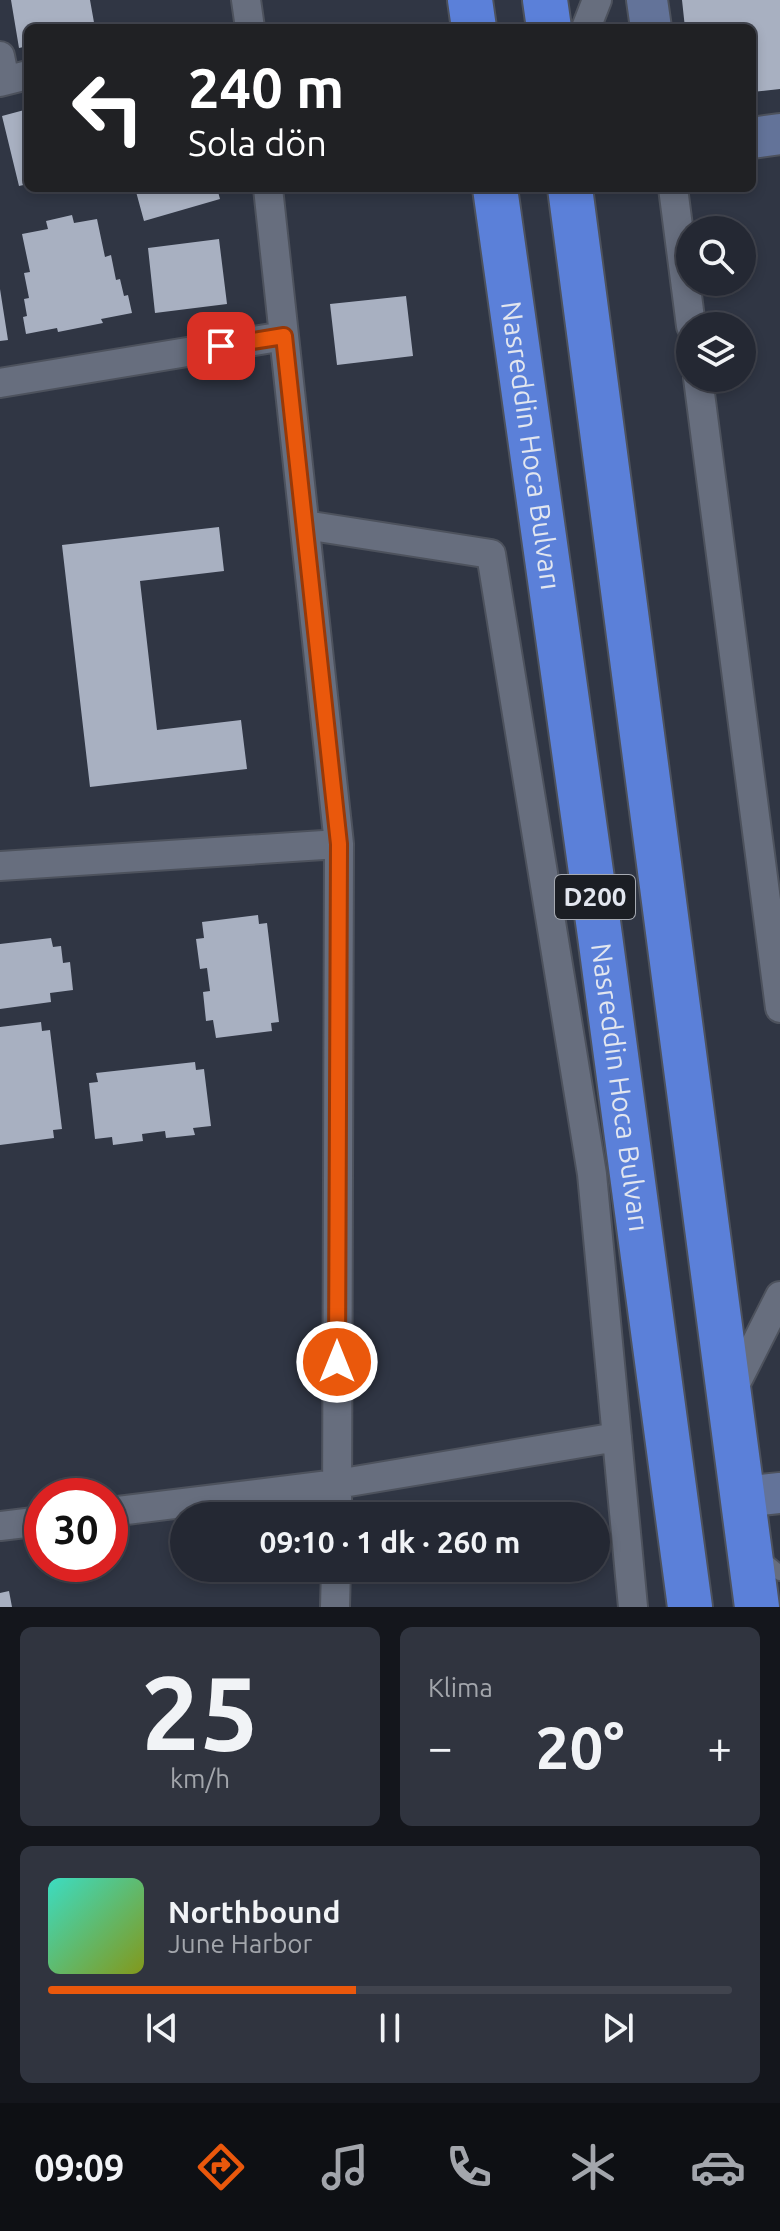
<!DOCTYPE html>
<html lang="tr">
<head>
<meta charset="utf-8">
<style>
	body { margin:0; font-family:Ubuntu,sans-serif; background:#30343f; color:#f1f3f6; height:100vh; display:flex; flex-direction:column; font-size:30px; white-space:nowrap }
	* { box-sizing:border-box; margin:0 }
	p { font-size:26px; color:#a3a6ac }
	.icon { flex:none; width:44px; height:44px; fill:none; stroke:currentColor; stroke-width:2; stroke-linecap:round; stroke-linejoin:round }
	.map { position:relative; height:1607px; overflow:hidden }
	.details { display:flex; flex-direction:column; gap:20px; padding:20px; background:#14161c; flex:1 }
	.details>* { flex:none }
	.hud { position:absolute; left:24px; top:24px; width:732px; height:168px; border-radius:12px; box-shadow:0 4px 12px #0003,0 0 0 2px #41444e; background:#202124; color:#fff; overflow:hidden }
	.controls { position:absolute; left:676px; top:216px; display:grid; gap:16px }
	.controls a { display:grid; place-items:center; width:80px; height:80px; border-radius:50%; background:#242833; box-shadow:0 4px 12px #0003,0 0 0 2px #41444e; font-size:40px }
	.speed { position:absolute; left:24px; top:1478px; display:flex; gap:16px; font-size:40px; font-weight:700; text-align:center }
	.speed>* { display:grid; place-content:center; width:104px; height:104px; border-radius:50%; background:#242833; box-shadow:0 4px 12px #0003,0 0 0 2px #41444e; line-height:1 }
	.speed .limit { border:12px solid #d22; background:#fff; color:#111 }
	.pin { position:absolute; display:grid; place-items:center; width:68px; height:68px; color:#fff; margin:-34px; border-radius:16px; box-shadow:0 4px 12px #0006 }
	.me { position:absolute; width:88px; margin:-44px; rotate:0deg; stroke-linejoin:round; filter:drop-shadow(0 0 6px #0008) }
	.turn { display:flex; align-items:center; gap:28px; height:168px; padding:0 32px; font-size:36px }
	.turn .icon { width:104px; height:104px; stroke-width:2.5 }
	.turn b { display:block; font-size:56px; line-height:68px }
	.big { font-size:60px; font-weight:700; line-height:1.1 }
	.details .tile { flex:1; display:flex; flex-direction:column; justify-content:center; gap:12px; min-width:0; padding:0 28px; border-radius:12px; background:#30343f }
	.details .dial { align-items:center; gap:0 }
	.dial b { font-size:104px; line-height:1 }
	.song { display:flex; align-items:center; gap:24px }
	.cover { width:96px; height:96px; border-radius:12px; background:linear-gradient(135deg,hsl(170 70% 55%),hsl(70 70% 35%)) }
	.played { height:8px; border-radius:4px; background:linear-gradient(90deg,#ea580c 45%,#41444e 45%) }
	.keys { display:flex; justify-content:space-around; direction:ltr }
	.heat { display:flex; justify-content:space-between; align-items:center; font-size:44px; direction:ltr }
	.details .tiles { flex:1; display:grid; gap:20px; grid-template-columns:1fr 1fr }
	.tile:last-child { grid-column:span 2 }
	.trip { position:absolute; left:170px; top:1502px; width:440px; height:80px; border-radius:40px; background:#242833; box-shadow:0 4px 12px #0003,0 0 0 2px #41444e; font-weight:700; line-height:80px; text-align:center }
	.menu { display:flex; height:128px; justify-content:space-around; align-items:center; background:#0e1014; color:#a3a6ac }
	.menu .icon { width:56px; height:56px }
	.menu .current { color:#ea580c }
	.menu b { font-size:36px; color:#f1f3f6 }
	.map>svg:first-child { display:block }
	.building { fill:#a8b0c1 }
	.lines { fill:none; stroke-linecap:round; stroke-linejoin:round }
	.lane-casing { stroke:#4d525d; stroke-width:18 }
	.street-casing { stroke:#4d525d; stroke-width:32 }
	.secondary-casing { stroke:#4d525d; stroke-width:44 }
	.highway-casing { stroke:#4d525d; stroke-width:48 }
	.lane { stroke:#676e7e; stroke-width:14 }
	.street { stroke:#676e7e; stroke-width:28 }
	.secondary { stroke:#637399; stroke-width:40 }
	.highway { stroke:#5b80d9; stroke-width:44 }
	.route-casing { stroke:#983908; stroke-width:20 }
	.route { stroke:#ea580c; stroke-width:14 }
	.labels { text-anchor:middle; stroke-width:8; stroke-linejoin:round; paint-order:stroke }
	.shield { fill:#1b1e24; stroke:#a6aab2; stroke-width:2 }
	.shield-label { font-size:26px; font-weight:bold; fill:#e2e6ef }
	.street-label { font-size:28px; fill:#e2e6ef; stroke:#1b1e24 }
</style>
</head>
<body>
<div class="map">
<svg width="780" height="1607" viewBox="0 0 780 1607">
	<rect width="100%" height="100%" fill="#303644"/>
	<path class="building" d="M11,0H90L95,28H28V46L19,48Z
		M682,0H780V89L752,92V28H685Z
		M28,109V184L19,186L2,116Z
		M135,188H217L220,199L144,221Z
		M72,215L74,223L97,219L105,257L111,255L116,280L120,279L124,296L128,295L132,313L101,319L103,323L58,332L57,328L26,334L23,317L27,316L24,299L29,298L24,273L30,272L22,234L48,229L46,221Z
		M219,239L227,304L155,313L148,248Z
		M0,289L8,340L0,341Z
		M406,296L413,356L337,365L330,304Z
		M219,527L224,571L140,581L157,730L241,720L247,769L90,787L62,545Z
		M258,915L259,924L267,923L279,1022L271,1023L272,1031L216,1038L213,1020L206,1021L203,992L210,991L207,968L200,969L196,939L204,938L202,922Z
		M51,938L53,947L61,946L63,963L70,962L73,990L50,993L51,1002L0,1009V944Z
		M41,1022L42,1031L50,1030L62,1129L53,1130L54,1138L0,1145V1027Z
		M195,1062L196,1070L204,1069L211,1126L193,1128L195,1135L166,1138L165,1131L142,1134L143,1141L113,1145L112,1137L95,1139L89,1083L98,1082L96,1073Z
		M9,1591L12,1607H0V1593Z"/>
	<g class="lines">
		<defs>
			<path id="lane" d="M759,1556L780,1573"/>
			<path id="street" d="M246,0L250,28
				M586,28L597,0
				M0,56L5,80
				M0,82L28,75
				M268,188L339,844L337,1516
				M673,188L691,326
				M698,378L780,1008
				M0,383L284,336
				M305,525L491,554L592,1174L633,1607
				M0,866L339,844
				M731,1393L780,1296
				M110,1512L337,1484L617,1437
				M0,1526L42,1521
				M335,1607L336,1568"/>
			<path id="secondary" d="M647,0L651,28
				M752,138L780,134
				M743,1497L780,1493"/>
			<g id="highway">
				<path d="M470,0L474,28"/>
				<path d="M545,0L549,28"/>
				<path id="s1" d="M495,188L600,936L690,1607"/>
				<path d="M570,188L757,1607"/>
			</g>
		</defs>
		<use href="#lane" class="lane-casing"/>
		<use href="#street" class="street-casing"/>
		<use href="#secondary" class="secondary-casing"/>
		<use href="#highway" class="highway-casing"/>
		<use href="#lane" class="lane"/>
		<use href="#street" class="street"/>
		<use href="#secondary" class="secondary"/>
		<use href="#highway" class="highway"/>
	</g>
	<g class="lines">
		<defs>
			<path id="route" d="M221,346L284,336L339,844L337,1362"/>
		</defs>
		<use href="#route" class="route-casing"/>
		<use href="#route" class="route"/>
	</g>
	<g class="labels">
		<rect class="shield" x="555" y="875" width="80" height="44" rx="6"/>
		<g class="shield-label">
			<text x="595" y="906">D200</text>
		</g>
		<g class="street-label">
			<text dy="10" stroke="none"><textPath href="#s1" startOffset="260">Nasreddin Hoca Bulvarı</textPath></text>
			<text dy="10" stroke="none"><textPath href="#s1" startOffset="908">Nasreddin Hoca Bulvarı</textPath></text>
		</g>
	</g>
</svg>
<div class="controls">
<a><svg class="icon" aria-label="search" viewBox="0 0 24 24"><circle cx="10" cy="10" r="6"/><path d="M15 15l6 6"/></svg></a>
<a><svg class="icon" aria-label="layers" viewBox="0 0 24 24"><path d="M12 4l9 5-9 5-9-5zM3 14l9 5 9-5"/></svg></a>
</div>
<div class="speed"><div class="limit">30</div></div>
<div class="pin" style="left:221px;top:346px;background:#d93025"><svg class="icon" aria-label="arrive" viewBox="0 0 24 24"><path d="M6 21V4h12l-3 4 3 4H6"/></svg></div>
<svg class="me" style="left:337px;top:1362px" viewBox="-20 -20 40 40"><circle r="17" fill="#ea580c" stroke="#fff" stroke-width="3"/><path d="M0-11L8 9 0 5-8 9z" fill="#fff"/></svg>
<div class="trip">09:10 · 1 dk · 260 m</div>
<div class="hud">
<div class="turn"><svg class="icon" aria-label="left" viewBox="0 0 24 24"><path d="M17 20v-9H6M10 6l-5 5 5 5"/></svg><div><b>240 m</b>Sola dön</div></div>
</div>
</div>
<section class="details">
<div class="tiles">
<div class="tile dial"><b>25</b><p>km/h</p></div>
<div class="tile"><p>Klima</p>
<div class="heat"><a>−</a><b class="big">20°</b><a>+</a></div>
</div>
<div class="tile">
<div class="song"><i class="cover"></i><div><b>Northbound</b><p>June Harbor</p></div></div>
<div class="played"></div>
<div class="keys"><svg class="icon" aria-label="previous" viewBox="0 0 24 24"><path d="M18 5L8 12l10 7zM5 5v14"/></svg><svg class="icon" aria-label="pause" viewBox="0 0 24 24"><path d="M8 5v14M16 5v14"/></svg><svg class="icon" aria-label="next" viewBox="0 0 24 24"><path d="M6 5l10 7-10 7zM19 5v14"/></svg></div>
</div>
</div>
</section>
<nav class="menu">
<b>09:09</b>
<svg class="icon current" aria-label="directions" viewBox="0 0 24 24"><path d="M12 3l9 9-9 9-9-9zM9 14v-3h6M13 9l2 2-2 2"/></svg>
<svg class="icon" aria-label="music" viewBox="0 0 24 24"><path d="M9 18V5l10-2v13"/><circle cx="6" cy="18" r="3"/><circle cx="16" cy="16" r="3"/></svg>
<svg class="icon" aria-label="phone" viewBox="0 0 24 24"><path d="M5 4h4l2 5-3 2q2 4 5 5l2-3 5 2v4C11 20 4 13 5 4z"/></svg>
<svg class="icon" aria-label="climate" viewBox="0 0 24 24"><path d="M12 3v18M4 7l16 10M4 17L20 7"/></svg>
<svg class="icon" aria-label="car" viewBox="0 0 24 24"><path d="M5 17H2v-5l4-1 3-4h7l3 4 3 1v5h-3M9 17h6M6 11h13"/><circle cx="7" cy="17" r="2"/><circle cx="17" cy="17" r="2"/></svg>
</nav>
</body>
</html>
